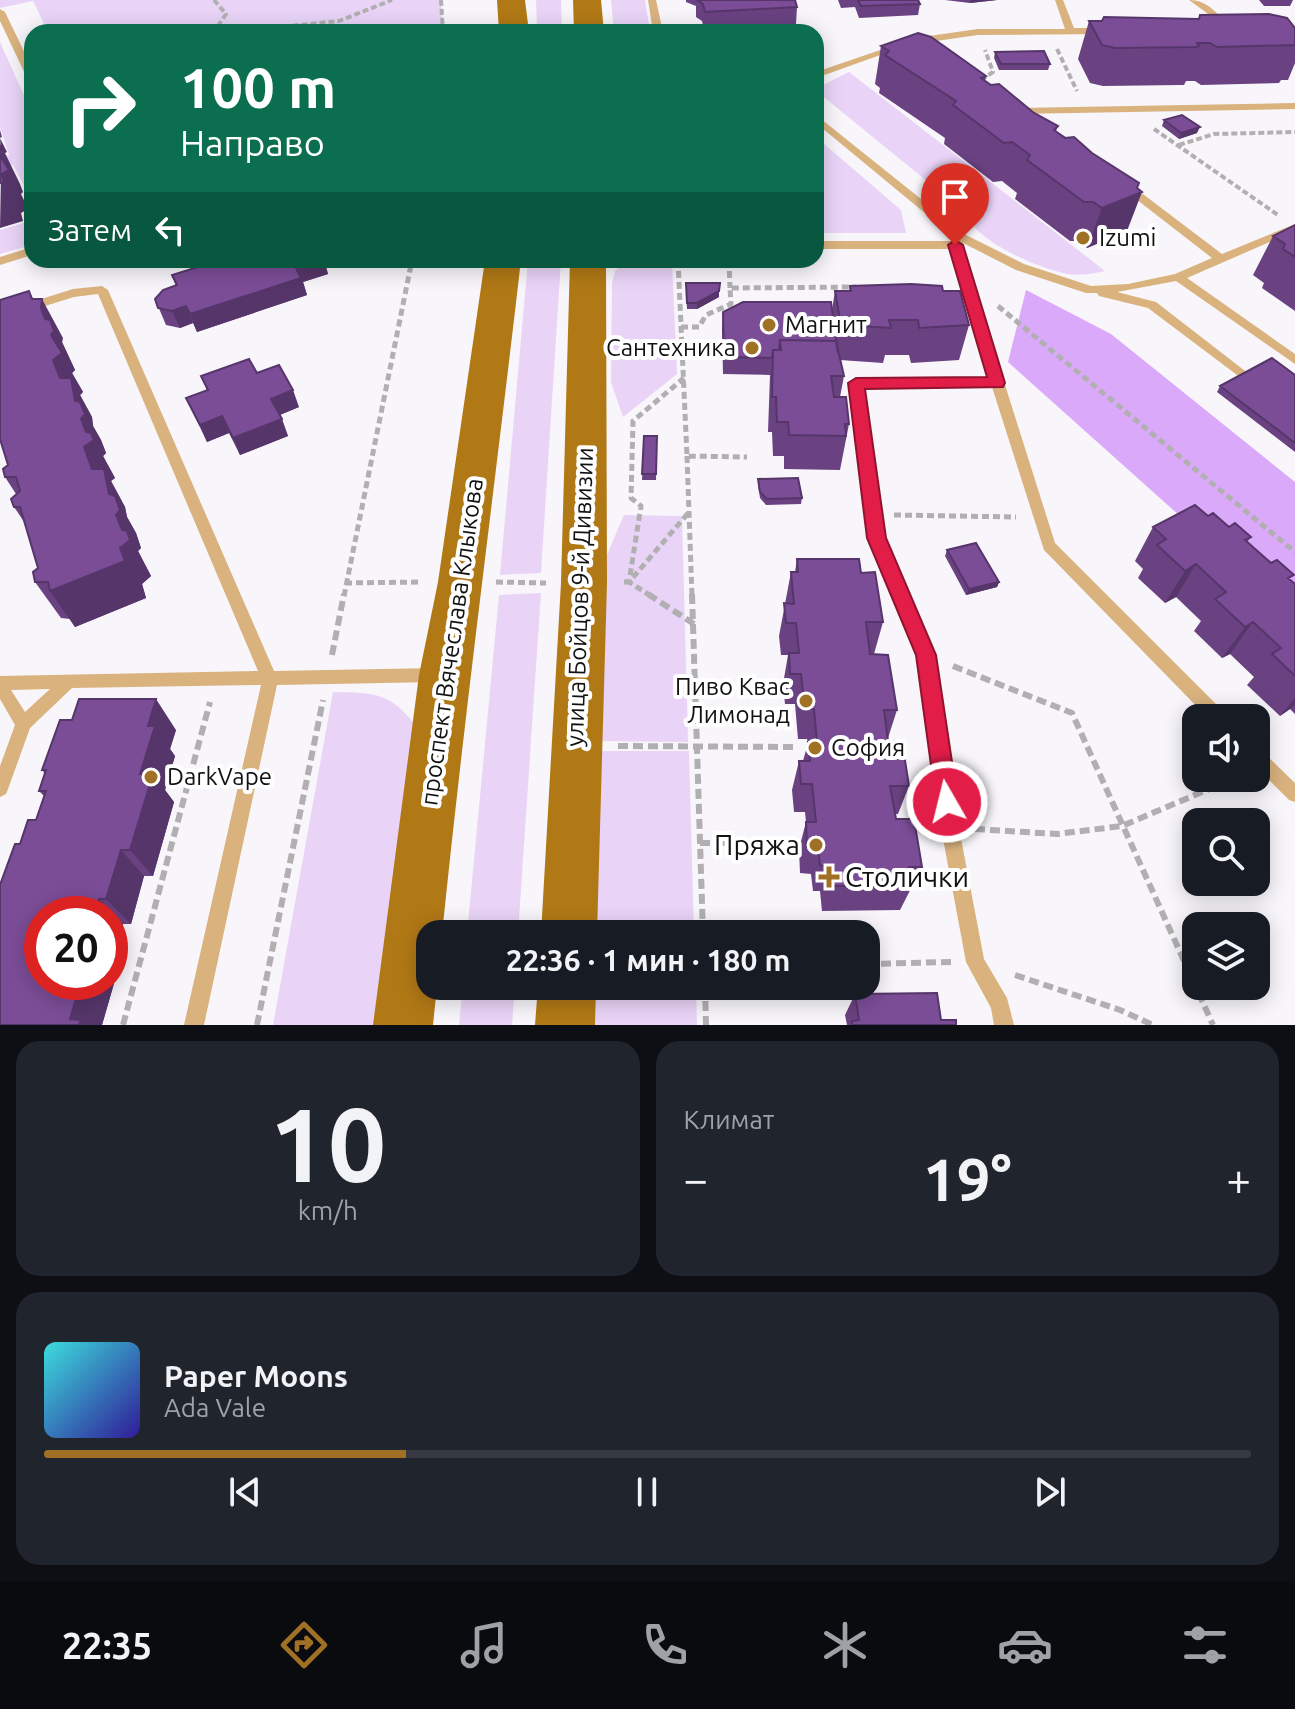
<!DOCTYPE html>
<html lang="ru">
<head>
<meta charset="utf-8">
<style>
	body { margin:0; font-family:Ubuntu,sans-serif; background:#20242c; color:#f1f3f6; height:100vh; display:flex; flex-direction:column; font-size:30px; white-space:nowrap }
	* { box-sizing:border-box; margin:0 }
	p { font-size:26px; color:#9ea1a6 }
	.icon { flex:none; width:44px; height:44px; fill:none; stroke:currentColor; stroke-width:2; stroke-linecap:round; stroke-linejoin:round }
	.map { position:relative; height:1025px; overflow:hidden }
	.side { display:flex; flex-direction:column; gap:16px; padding:16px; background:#0d0f14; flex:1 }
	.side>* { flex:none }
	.top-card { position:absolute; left:24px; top:24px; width:800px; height:244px; border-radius:24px; box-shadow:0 4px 20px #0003; background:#0b6e4f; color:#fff; overflow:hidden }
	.fabs { position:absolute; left:1182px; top:704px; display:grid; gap:16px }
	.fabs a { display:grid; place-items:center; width:88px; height:88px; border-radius:16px; background:#171b24; box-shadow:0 4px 20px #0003; font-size:40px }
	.speed { position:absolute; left:24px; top:896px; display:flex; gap:16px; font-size:40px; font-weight:700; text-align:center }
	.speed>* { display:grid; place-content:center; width:104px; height:104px; border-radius:50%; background:#171b24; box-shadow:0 4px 20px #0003; line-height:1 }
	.speed .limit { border:12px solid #d22; background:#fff; color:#111 }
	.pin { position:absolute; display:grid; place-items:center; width:68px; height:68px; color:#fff; margin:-82px -34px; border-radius:50% 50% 50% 0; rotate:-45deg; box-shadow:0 0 8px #0007 }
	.pin .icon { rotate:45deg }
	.me { position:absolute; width:88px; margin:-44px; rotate:352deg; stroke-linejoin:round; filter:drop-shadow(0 0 6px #0008) }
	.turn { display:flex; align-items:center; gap:28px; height:168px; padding:0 24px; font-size:36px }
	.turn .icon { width:104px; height:104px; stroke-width:2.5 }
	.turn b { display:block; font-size:56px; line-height:68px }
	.then { display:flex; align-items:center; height:76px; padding:0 24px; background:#0003; gap:16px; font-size:30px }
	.big { font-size:60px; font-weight:700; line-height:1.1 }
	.side .widget { flex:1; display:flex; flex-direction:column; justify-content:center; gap:12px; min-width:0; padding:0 28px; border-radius:24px; background:#20242c }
	.side .dial { align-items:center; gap:0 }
	.dial b { font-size:104px; line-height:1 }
	.song { display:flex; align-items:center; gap:24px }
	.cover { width:96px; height:96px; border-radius:12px; background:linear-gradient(135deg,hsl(180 70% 55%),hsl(250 70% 35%)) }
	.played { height:8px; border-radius:4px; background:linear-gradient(90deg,#a07024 30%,#363941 30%) }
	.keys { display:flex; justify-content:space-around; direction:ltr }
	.heat { display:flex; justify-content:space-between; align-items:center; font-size:44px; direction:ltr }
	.side .tiles { flex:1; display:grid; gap:16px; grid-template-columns:1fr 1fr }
	.widget:last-child { grid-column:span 2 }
	.trip { position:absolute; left:416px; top:920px; width:464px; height:80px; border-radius:24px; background:#171b24; box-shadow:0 4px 20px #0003; font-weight:700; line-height:80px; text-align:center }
	.dock { display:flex; height:128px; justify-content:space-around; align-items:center; background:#090b0e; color:#9ea1a6 }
	.dock .icon { width:56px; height:56px }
	.dock .current { color:#a07024 }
	.dock b { font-size:36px; color:#f1f3f6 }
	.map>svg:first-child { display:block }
	.green { fill:#e9d4f7 }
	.forest { fill:#daa9fa }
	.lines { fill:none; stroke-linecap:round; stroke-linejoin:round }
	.path-far2 { stroke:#b1afb2; stroke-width:4; stroke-dasharray:6 3; stroke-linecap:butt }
	.path-far1 { stroke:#b1afb2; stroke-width:5; stroke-dasharray:7 4; stroke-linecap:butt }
	.path { stroke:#b1afb2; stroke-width:6; stroke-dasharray:10 5; stroke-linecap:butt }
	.service { fill:#d9b27e; fill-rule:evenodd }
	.primary { fill:#b17916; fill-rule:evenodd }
	.wall { fill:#6a4282 }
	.shaded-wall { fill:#56366a }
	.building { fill:#7b4d97; stroke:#56366a; stroke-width:2 }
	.route { fill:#e11d48; stroke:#92132f; stroke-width:2 }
	.poi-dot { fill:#a07024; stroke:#fff; stroke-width:3 }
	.labels { text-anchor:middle; stroke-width:8; stroke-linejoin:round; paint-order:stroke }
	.poi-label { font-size:24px; fill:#131213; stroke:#fff; text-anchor:start }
	.street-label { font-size:24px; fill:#131213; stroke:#fff }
	.near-poi-label { font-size:28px; fill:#131213; stroke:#fff; text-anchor:end }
</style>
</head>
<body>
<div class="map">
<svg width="1295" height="1025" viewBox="0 0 1295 1025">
	<rect width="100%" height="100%" fill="#f8f6fa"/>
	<path class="green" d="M0,0H441L443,32H48L33,1L0,8Z
		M536,0H561L562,32H537Z
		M611,0H645L650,32H614Z
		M0,42L32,113V245L0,254V230L27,222L25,214L30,212L24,195L27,191L13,165L7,166L4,157L9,155L0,127Z
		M849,72L1105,271C1092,274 1080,276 1067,274C1039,268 975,242 966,213L820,94L819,87Z
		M816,137L901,210L906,233H816Z
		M528,260H561L541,573L500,575Z
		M630,260H672L677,374L623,417L611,382L612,283L615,271Z
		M624,515L682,516L688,742L594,741L606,557Z
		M541,593L518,934H467L499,595Z
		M333,692C377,693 390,692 418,728L383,1025H273Z
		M594,751H689L694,934H590Z
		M463,986H515L512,1025H459Z
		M588,986H696L697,1025H587Z"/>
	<path class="forest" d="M1026,290L1111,334L1295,482V619L1008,362Z"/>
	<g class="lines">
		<path class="path-far2" d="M214,0L226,14L214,32
			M441,0L443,32
			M108,29L110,32
			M230,32L339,21L392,0
			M1057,49L1077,91
			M981,80L993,72L985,50
			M1154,129L1278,215
			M1179,145L1214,134L1295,132"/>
		<path class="path-far1" d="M678,260L687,456L747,457
			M729,260L730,288
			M998,306L1295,552
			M681,327H699L706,315L731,304L730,288L856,287
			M687,456L692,596
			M894,515L1016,517
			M496,582L546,583
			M624,582H629L690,511
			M345,583L422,582
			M344,596L412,260
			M651,596L629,582L641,506L631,498L633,421L684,378"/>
		<path class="path" d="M648,594L694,624
			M692,594L703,934
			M332,655L344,594
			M953,666L1072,713L1213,1025
			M618,746L793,747
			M975,829L1057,834L1122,826L1235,778
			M700,843H791
			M866,964L951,962
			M1015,975L1120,1010L1153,1025
			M705,986L706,1025
			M123,1025L210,702
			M257,1025L323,700"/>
		<path class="service" d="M648,0H656L663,32H653Z
			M1055,0H1063L1074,28H1105L1110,31L1105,34L978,35L915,44L910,41L915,38L978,29H1065Z
			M1189,0C1207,0 1218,13 1229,28L1227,30H1221L1211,16Z
			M0,9L5,12L32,68V81L27,78L0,21Z
			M892,46L900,48L816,78V72Z
			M1295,103V109L1017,114L1012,111L1017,108Z
			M816,115L966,235L1024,264L1091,286L1128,284L1175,274L1212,258L1123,189V185H1131L1222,254L1295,224V231L1187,278L1295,354V364L1176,281L1117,292L1156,302L1249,374L1251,377L1249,380L1245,381L1148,308L1099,296L1097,293H1086L1016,270L963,243L961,246L1055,543L1225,713L1227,718H1208L1044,550L992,387H863L883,538L934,655L959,828L984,959L1007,998L1014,1025H994L991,1008L966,962L941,828L918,655L869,538L850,383L856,379H989L950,249H816V241H952L955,238L816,123Z
			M32,247V255L0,265V257Z
			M102,286L108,290L274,671L436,668L442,670L444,675L442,680L436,682L277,685L204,1025H184L261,685L72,688L30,728L8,789L6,794L0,797V766L15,725L0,699V676L258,671L98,294L74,297L0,320V312L73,289ZM50,689L25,712L11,690Z
			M1256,749L1262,751L1295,783V802L1289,800L1256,767Z"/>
		<path class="primary" d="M497,0H525L529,32H499Z
			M573,0H601L604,32H574Z
			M485,260H521C495,485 465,709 442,934H430V986H437L433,1025H373L419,675L438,582Z
			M570,260H606L607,583L597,934H541L561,583Z
			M538,986H596L595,1025H535Z"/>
	</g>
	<path class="wall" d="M686,0H795L797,7L796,24L704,29L702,21L696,17V6L686,2Z
		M838,0H918L920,4L918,15L859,18L855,7L841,8Z
		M945,0H997L970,3Z
		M1259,0H1293L1290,6H1264Z
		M1089,21L1295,28V63L1288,80H1281L1279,83L1201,85L1195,81H1186L1184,85H1181L1103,86L1090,83L1078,59Z
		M881,46L986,76L985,81L1034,113L1058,126L1056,131L1092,153L1137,188L1127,231L1087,248L1079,241H1070L1015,199L1017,193L1002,181L993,182L944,144L945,138L879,93L880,88L875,84Z
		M995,52L1050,64L1048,70H999L994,58Z
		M1164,120L1197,133L1179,139L1162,126Z
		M1295,225V311L1262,288L1264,283L1253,275L1273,236Z
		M220,260H324L328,274L303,282L307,295L197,332L193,323L180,328L166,325L155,299L176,286L172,275Z
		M850,286L943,291L969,325L959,360L911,363L909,355H885L883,363L840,360L844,376L840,397L849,424L840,470L784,469V456H773L772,432H768L770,375L723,374L722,329L723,312L832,310L835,291H849Z
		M686,289L719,297L697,309H687Z
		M63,338L62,342L75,370L72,373L83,392L80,395L92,417L93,426L101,440L106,453L103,456L115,478L111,481L125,507L127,517L136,533L141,548L138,551L151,576L142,584L146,598L75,627L70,619L61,618L35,582L38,568L25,523L14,507L16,494L5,477L8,465Z
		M257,373L299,407L280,415L288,436L240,455L229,433L207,442L186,398L207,390L201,376Z
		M1295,375V452L1217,392L1220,386Z
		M644,436H657L656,480H642Z
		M758,479L802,498L801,504L766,505L760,498L758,485Z
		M1208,516L1251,537L1247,542L1295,584V714L1290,709L1280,716L1247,685L1254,677L1230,654L1222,658L1194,631L1201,621L1176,597L1165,603L1138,578L1143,569L1135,561L1153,527Z
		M947,550L999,582L997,587L966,595L945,556Z
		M797,559L861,573L883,622L874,654L897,710L888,738V741L909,786L898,814H895L896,819L922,867L900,910L822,911L820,891H813L811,874L800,873L799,849L806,822L805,812H794L792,790L799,761H803L808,743L807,739H798L795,704H785L783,684L788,655H781L779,636L791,572H795Z
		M176,730L170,749L175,756L165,790L174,802L153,876H144L131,924H123L110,970V914H42L110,982V976L115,980L102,1025H0L36,820L44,796L39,791L45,774L42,770Z
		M855,994L941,1020L956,1025H847L845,1015Z"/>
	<path class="shaded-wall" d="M971,0H997L970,3Z
		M1200,127L1197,133L1179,139L1181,133Z
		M0,130L2,137L0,138L7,152L5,153L20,184L23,192L21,194L28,209L21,213L23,221L0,228L1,174Z
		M1142,192L1127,231L1087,248L1102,208Z
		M313,260H324L328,274L303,282L307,295L197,332L190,314L295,266Z
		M29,291L50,330L41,308L42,299L63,338L62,342L75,370L72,373L83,392L80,395L92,417L93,426L101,440L106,453L103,456L115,478L111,481L125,507L127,517L136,533L141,548L138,551L151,576L142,584L146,598L75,627L50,591L120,548L122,530L92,469Z
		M719,291V297L697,309V303Z
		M186,306L193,323L180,328L172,311Z
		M293,390L299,407L277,416L271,399Z
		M222,416L229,433L207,442L200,425Z
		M282,419L288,436L240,455L233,438Z
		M1196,564L1176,597L1165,603L1185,571Z
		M999,582L997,587L966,595L969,589Z
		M1253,622L1230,654L1222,658L1245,627Z
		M1295,698V704L1290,709L1280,716Z
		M156,699L176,730L170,749L175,756L165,790L174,802L153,876L130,850L140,774L148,726Z
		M121,850L144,876L131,924L106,899Z
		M99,899L123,924L110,970V914H94Z
		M110,976L115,980L102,1025H78L70,1019L81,982H110Z"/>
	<path class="building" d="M697,0H795L797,7L705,12L703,4Z
		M858,0H918L920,4L861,6Z
		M1269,14L1287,18L1295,28V45L1217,47L1210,43H1197L1199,46L1195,47L1115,48L1102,45L1089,21H1102L1104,17L1199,19L1200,15Z
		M918,33L931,37L986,76L981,78L991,85L999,84L1034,113L1058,126L1054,130L1065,138L1074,137L1092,153L1139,183L1137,188L1142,192L1102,208L1093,202H1084L1027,160L1030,155L1012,142L1004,143L953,105L956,101L885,55L889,51L881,46Z
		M1044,51L1050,64H1001L995,52Z
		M1182,115L1200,127L1181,133L1164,120Z
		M0,145L3,153L0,156L9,170L1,174L4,182L0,183Z
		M1295,225V257L1283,249L1285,244L1273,236Z
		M220,260H313L295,266L301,278L190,314L186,306L172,311L158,308L155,299L163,290L177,285L172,275Z
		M686,283H720L719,291L697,303H687Z
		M911,284L942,286L943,291H960L969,325L919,328L918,320H889L891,328L841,325L835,291H851L850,286Z
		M29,291L32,299H42L41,308L45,319L50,320L54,331L51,335L62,353L53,360L60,378H71L75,401L80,402L85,414L81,419L86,432L91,433L94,440L84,447L92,469H104L109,494L115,496L120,510L116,515L122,530L127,531L130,540L120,548L125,561L50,591L48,582H35L33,572L38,568L20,507H14L11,499L20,491L16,477H5L3,469L8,465L0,439V300Z
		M743,302H831L838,353L836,341L780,340L779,350H773L772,358L724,357L723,312Z
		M780,340L836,341L844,376H831L834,397H846L849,424H845L846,436L789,435L788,422H777L776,397H772L773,350H781Z
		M1272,358L1295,375V443L1220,386Z
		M249,359L257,373L279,365L293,390L271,399L282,419L233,438L222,416L200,425L186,398L208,390L201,376Z
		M644,436H657L656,474H642Z
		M798,478L802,498L767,499L760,492L758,479Z
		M1195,505L1208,516L1213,513L1229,527L1235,523L1251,537L1245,540L1271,563L1277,560L1294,575L1288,578L1295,584V676L1272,654L1281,648L1253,622L1245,627L1215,599L1226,592L1196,564L1185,571L1157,545L1166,539L1153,527Z
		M976,543L999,582L969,589L947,550Z
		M797,559H859L861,573L875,572L883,622H866L870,654L888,655L897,710H884L888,741H902L909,786H890L893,802L896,819H914L922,867H909L911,885L831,886L828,865L820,866L818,847H807L806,822H816L812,784H801L799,761H810L808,742H817L814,709H805L801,674H790L789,653H799L796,623H786L784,603L794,604L791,572H798Z
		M79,699H156L148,726H155L140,774H153L130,850H121L106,899H99L94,914H42V982H81L70,1019L81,1020L79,1025H0V885L15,844H20L28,820H36L46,791H39L46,770H42L60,720H72Z
		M937,993L941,1020H956V1025H852V1021L859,1020L855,994Z"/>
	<path class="route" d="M955,240L963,245L1005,383L1003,387L865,389L886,538L936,655L958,802L954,809L947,812L939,809L936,802L916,655L867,538L848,383L856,378L987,377L948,245Z"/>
	<g class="poi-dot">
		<circle cx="1083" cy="238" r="8"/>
		<circle cx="769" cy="325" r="8"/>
		<circle cx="752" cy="348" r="8"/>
		<circle cx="806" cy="701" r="8"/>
		<circle cx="815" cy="748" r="8"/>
		<circle cx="151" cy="777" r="8"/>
		<circle cx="816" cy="845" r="8"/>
		<path d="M825 865h8v8h8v8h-8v8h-8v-8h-8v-8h8z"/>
	</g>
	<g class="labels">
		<g class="poi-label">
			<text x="1099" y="246">Izumi</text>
			<text x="785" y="333">Магнит</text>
			<text x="736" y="356" text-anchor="end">Сантехника</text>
			<text x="790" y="695" text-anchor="end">Пиво Квас<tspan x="790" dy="28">Лимонад</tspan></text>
			<text x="831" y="756">София</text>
			<text x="167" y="785">DarkVape</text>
		</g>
		<g class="street-label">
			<text transform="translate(580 597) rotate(-88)" y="8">улица Бойцов 9-й Дивизии</text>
			<text transform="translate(452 642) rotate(-82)" y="8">проспект Вячеслава Клыкова</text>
		</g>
		<g class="near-poi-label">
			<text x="800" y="855">Пряжа</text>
			<text x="845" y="887" text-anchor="start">Столички</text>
		</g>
	</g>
</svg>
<div class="fabs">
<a><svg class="icon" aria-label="sound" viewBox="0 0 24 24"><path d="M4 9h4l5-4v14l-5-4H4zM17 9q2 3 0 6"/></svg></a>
<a><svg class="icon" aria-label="search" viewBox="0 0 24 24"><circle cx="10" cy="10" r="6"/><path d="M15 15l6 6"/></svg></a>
<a><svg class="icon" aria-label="layers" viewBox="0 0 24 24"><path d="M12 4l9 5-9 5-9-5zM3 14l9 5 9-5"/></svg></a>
</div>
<div class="speed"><div class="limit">20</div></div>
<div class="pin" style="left:955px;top:245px;background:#d93025"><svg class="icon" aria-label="arrive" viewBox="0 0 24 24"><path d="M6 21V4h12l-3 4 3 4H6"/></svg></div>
<svg class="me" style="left:947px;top:802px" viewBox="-20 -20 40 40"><circle r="17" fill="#e11d48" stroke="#fff" stroke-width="3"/><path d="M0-11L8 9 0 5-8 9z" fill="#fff"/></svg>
<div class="trip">22:36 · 1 мин · 180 m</div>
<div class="top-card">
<div class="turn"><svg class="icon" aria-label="right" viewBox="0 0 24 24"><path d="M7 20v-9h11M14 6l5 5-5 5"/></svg><div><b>100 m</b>Направо</div></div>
<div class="then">Затем<svg class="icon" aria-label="left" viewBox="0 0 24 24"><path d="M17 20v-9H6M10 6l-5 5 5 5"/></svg></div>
</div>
</div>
<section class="side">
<div class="tiles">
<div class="widget dial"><b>10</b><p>km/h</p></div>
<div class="widget"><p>Климат</p>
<div class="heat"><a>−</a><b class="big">19°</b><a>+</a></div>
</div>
<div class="widget">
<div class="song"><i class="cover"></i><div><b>Paper Moons</b><p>Ada Vale</p></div></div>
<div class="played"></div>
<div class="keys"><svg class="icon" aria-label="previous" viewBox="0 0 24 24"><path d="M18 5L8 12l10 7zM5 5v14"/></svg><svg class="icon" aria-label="pause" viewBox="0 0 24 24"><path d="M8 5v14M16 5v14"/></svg><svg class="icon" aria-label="next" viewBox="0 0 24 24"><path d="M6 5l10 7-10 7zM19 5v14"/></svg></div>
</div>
</div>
</section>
<nav class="dock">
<b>22:35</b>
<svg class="icon current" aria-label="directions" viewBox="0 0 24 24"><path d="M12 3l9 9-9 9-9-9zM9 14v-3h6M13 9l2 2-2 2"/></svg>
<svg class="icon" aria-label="music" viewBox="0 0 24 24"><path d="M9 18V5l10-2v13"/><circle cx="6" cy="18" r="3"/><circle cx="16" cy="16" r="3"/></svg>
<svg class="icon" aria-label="phone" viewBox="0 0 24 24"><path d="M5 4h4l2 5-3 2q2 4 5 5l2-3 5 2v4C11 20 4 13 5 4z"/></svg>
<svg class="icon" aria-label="climate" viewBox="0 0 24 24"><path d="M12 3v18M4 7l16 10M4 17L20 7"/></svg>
<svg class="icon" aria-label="car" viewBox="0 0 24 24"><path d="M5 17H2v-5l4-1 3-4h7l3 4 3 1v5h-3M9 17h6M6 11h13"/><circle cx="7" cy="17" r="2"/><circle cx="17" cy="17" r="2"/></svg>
<svg class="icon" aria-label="filters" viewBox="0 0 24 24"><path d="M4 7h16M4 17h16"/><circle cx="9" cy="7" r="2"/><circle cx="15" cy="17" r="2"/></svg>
</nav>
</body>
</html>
